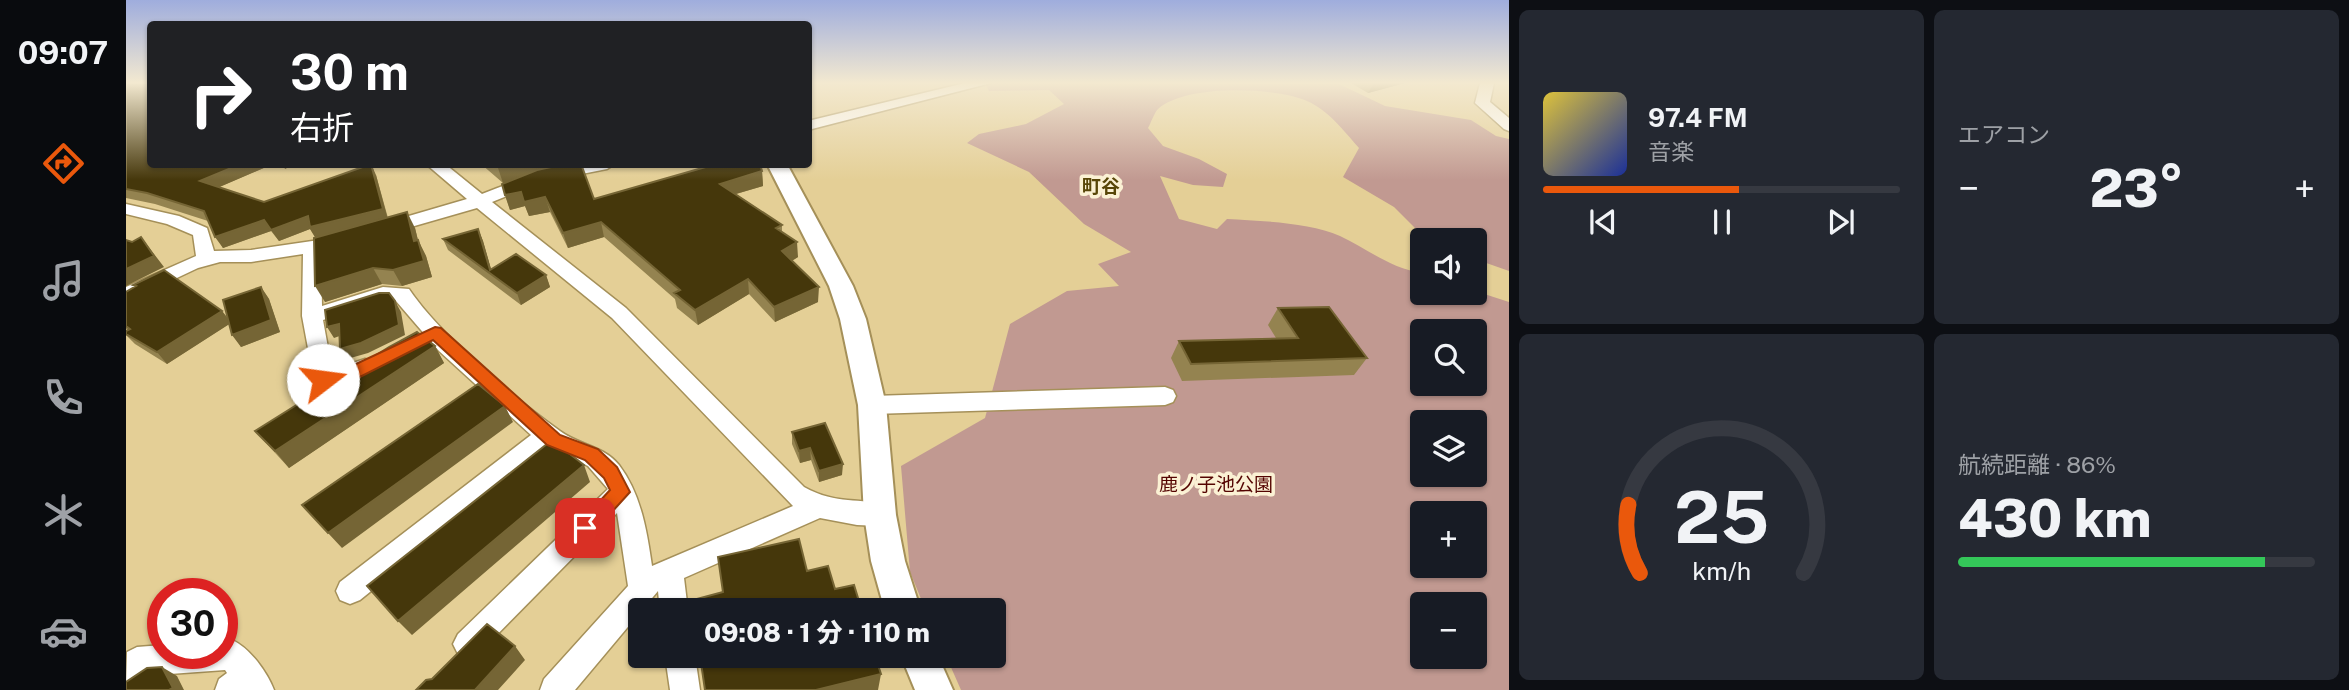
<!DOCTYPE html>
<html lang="ja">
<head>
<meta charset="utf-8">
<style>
	body { margin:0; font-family:"Public Sans","Noto Sans JP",sans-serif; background:#242831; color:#f1f3f6; height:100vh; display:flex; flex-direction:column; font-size:26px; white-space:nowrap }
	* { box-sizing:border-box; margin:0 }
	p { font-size:23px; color:#9ea1a6 }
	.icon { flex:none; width:38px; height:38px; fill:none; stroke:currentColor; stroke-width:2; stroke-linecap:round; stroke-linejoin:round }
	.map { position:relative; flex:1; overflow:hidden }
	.sheet { display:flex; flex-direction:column; gap:10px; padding:10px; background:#0d0f14; width:840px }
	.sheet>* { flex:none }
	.hud { position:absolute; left:21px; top:21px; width:665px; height:147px; border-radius:7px; box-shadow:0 2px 5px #0004; background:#202124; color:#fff; overflow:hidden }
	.controls { position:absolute; left:1284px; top:228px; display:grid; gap:14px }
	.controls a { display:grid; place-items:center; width:77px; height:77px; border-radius:7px; background:#171b24; box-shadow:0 2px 5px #0004; font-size:35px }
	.speed { position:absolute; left:21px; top:578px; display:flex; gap:14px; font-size:35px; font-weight:700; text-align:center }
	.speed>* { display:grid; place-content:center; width:91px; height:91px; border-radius:50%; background:#171b24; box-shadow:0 2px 5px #0004; line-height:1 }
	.speed .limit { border:10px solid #d22; background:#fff; color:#111 }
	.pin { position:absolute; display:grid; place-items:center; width:60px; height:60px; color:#fff; margin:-30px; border-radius:14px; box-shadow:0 4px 10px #0006 }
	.me { position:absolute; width:77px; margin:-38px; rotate:75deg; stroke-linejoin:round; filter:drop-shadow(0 0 5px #0008) }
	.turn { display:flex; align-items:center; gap:24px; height:147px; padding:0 28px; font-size:32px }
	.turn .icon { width:91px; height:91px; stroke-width:2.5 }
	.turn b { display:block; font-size:49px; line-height:60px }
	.big { font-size:52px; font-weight:800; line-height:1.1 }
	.sheet .tile { flex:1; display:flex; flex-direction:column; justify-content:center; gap:10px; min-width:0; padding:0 24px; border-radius:10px; background:#242831 }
	.sheet .dial { align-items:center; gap:0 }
	.dial svg { height:182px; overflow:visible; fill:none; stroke:#363941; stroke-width:7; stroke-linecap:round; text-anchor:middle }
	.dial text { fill:#f1f3f6; stroke:none }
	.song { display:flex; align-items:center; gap:21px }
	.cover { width:84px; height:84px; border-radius:10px; background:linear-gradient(135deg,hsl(50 70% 55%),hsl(230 70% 35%)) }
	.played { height:7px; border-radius:4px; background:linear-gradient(90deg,#ea580c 55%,#363941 55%) }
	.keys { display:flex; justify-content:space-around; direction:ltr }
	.heat { display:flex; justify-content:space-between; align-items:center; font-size:38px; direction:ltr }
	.charge { height:10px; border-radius:5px; background:linear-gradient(90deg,#34c759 86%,#363941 0) }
	.sheet .tiles { flex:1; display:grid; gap:10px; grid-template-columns:repeat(2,1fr) }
	.trip { position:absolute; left:502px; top:598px; width:378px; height:70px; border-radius:7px; background:#171b24; box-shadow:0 2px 5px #0004; font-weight:800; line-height:70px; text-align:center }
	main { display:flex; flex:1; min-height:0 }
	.tab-bar { display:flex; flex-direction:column; width:126px; justify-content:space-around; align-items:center; background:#090b0e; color:#9ea1a6 }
	.tab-bar .icon { width:49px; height:49px }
	.tab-bar .on { color:#ea580c }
	.tab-bar b { font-size:32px; color:#f1f3f6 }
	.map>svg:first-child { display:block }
	.green { fill:#c19991; fill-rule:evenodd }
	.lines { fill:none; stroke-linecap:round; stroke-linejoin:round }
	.minor-casing { stroke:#a59059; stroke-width:3 }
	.tertiary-casing { stroke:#a59059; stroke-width:4 }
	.minor { fill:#fff; fill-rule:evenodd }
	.tertiary { fill:#fff; fill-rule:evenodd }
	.wall { fill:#948350 }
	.shaded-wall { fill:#756535 }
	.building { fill:#45370b; stroke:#756535; stroke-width:2 }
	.route { fill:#ea580c; stroke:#983908; stroke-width:2 }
	.labels { text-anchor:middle; stroke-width:7; stroke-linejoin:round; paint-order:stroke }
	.far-quarter-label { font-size:19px; font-weight:bold; fill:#584608; stroke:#fbf1d4 }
	.park-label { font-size:19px; fill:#540401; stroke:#fbf1d4 }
</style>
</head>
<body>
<main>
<nav class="tab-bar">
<b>09:07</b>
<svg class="icon on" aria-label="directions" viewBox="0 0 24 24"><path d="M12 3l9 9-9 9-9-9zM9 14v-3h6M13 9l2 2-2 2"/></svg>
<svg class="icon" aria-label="music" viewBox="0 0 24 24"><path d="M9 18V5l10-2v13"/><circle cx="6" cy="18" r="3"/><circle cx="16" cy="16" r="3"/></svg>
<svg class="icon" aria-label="phone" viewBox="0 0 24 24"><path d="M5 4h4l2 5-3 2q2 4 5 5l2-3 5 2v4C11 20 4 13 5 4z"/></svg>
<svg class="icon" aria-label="climate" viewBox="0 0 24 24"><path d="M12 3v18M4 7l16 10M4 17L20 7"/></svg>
<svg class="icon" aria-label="car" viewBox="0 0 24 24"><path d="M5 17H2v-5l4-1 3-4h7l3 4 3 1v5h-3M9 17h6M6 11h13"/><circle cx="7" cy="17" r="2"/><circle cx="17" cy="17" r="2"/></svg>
</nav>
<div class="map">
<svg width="1383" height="690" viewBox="0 0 1383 690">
	<rect width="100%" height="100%" fill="#e4cf96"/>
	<path class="green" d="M859,83L1213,84L1259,106L1345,120L1370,136L1383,139V271L1349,259V240H1301L1268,207L1217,177L1233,148C1218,131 1202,110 1181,101C1148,87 1060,84 1032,109C1028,113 1025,123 1022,128L1037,146L1073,159L1101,174L1097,187L1067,185L1034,176L1053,219L1091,229L1101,219C1134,221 1183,222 1214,236C1242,249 1265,269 1297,273V292L1349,291L1383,302V690H835L820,656H868V611H800L784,572L775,466L859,418L884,324L941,291L993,286L972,264L1005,252L958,224L903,172L841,143L853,134L900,124L938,104L923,90L863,91ZM1297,331H1349V383H1297ZM1297,422H1349V474H1297ZM1297,513H1349V565H1297ZM1297,604H1349V656H1297Z"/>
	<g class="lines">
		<defs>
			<path id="minor" d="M839,83H865L682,130V121Z
				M1354,83H1368L1364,102L1383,118V131L1378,129L1349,103Z
				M300,164H319L356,194C400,176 440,164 489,164L481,169L415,182L366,202L500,308L678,487C712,506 733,496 763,507L767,515L763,523L754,526L731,525L694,518L558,578L562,611H534L532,591L449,690H414L418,679L502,586L491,513L352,654L342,658L332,654L327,644L332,634L482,489L462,466L422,448L234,600L224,604L214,600L210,591L214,582L405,435L313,351L270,301H258L197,320L206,370L239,359L247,361L250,367C241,383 206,391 189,386L176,316L177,254L125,262H94L72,268L0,302V287L70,256L67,235L41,224L0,214V204L53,216L81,228L88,251L125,250L200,239L206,241L209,245L206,249L195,251L196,306L257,287L283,289C314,335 388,398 434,431C453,445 478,446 493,465C515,494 521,531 526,566L667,506L486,318L351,208L264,233H252L249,229L252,225L341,199Z
				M1039,387L1047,390L1050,396L1047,402L1039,405L746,414L738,411L735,405L738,399L746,396Z
				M106,640C124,648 141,672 148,690H89L93,679L101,673L99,670L16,676L0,685L1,652L11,647L37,645V653H96V641Z
				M539,656H569L574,690H544Z"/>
			<path id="tertiary" d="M641,164H661L727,286L740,319L760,405L770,515L779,561L795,611H759L745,561L738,515L732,405L714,319L703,286Z
				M775,656H812L827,690H789Z"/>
		</defs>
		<use href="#minor" class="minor-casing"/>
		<use href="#tertiary" class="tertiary-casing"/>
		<use href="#minor" class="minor"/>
		<use href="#tertiary" class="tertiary"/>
	</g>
	<path class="wall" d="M0,83L24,164H147L93,187L138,202L250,175L262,218L289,228L292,240L300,256L306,277L276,286L256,284L199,302L190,237L184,229L153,241L145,231L97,248L82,221L29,204L0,198Z
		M1225,83H1279L1242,93Z
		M355,164H455L468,199L636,171L637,186L610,194L656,225V232L672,257L666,261L692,302L649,322L623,294L572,325L551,308L549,299L478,237L442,248L424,212L403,216L399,206L384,210L379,195L377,183Z
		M352,229L357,241L365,269L420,275L424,287L395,305L322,250L317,239Z
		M7,285L96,311L102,318L135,287L143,299L154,332L115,347L103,324L41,364L9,344L0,335V331L2,330L0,329V292L9,287Z
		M1152,308L1241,358L1228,375L1056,381L1045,358L1053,341L1150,338L1142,325Z
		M309,346L318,363L163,468L129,431Z
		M666,432L716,475L693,482L685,460L674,463L666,444Z"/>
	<path class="shaded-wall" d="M1248,83H1279L1242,93Z
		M115,164H147L82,192L74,181Z
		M157,164H169L159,169Z
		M245,164L250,175L262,220L190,239L184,229L153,241L145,230L182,216Z
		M375,164H447L377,183L371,165Z
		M636,171L637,186L596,198L594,184Z
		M395,192L419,197L424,212L403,216L399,206L384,210L379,195Z
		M281,212L289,228L296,257L288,241Z
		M138,220L145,231L97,248L89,237Z
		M475,222L478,237L442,248L437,233Z
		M352,229L357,241L367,276L364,270Z
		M15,237L38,267L0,286V269Z
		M292,240L300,256L306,277L276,286L267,270Z
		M671,242L672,257L657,266L656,251Z
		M247,268L256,284L199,302L189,286Z
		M420,275L424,287L395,305L391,293Z
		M622,279L623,294L572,325L569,310Z
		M135,287L143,299L154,332L115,347L106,335Z
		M693,287L692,302L649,322L648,307Z
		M269,301L275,312L279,335L242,353L221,359L214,349Z
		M96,311L105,323L41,364L31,352Z
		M213,324L219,334L208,338L201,327Z
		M309,346L318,363L163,468L149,451Z
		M379,406L387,422L216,548L202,533Z
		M684,448L685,460L674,463L673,451Z
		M717,464L716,475L693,482V471Z
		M458,465L464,482L286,635L272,621Z
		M389,646L399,660L372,690H349Z
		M36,667L51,676L58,690H43Z
		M755,674L752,690H690Z"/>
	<path class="building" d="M0,83H24V164H115L74,181L138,202L245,164L257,209L184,227L182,216L145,230L138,220L89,237L78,211L21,193L0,189Z
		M439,164H455L468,199L590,164H634L636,171L594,184L656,225L650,228L671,242L656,251L693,287L648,307L622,279L569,310L548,293L554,290L475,222L437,233L419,197L398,202L395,192L379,195L376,184L411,170Z
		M281,212L288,241L292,240L298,261L267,270L247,268L189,286L188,238Z
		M352,229L364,270L390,254L420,275L391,293L317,239Z
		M15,237L28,256L0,269V240L6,242Z
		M38,270L96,311L31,352L0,334V331L4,329L0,326V292L10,286L7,285Z
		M135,287L145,320L106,335L97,300Z
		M253,293H263L269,301L273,325L235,343L214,349L213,324L201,327L199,310Z
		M1203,307L1241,358L1065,364L1053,341L1172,338L1152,308Z
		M291,332L309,346L149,451L129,431L263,347Z
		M352,384L379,406L202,533L176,505Z
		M699,423L717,464L693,471L684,448L673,451L666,432Z
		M426,440L458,465L272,621L241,586Z
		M673,539L681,571L702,566L709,589L728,585L736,611H568L567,600L597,592L592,557Z
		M361,624L389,646L349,690H290L300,680L306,679Z
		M574,656H749L755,674L690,690H579Z
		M36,667L47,688L43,690H0V682L21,668Z"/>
	<linearGradient id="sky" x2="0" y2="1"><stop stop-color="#9faddd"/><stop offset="0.46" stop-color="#f3e9d0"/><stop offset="1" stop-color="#f3e9d0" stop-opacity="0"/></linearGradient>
	<rect width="1383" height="180" fill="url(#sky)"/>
	<path class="route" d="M309,327L315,328L434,435L472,449L491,467L504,492L466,534L459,536L452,534L449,528L484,490L478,478L459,460L421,445L307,340L224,382L197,386L188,380L191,376L215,371Z"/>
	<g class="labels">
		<g class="far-quarter-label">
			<text x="975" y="193">町谷</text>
		</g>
		<g class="park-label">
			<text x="1090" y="491">鹿ノ子池公園</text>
		</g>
	</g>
</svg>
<div class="controls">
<a><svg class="icon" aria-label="sound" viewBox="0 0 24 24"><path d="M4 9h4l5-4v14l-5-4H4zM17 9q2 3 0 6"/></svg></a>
<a><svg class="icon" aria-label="search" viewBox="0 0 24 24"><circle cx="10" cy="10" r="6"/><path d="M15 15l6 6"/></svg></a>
<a><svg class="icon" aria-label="layers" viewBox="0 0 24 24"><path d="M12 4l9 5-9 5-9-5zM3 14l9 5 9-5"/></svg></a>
<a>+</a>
<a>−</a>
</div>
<div class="speed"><div class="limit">30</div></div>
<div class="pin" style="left:459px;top:528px;background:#d93025"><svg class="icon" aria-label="arrive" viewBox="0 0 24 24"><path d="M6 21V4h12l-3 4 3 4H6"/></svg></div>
<svg class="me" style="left:197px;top:380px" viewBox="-20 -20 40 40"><circle r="19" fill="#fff"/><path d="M0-13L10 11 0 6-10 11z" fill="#ea580c"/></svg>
<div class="trip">09:08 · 1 分 · 110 m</div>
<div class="hud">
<div class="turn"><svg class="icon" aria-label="right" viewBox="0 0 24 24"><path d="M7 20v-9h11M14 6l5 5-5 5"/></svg><div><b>30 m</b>右折</div></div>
</div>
</div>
<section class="sheet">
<div class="tiles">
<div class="tile">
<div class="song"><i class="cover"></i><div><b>97.4 FM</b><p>音楽</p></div></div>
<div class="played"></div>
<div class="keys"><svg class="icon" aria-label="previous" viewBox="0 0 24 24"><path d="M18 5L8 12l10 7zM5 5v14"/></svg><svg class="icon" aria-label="pause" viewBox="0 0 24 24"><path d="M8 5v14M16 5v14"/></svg><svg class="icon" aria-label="next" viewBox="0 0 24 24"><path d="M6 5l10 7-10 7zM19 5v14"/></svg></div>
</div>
<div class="tile"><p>エアコン</p>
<div class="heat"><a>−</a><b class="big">23°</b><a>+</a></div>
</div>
<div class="tile dial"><svg viewBox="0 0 100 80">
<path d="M14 69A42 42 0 1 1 86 69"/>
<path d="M14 69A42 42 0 0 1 9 39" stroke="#ea580c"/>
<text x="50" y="56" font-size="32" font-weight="700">25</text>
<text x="50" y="72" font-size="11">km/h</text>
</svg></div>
<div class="tile"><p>航続距離 · 86%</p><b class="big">430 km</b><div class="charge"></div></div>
</div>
</section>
</main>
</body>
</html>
